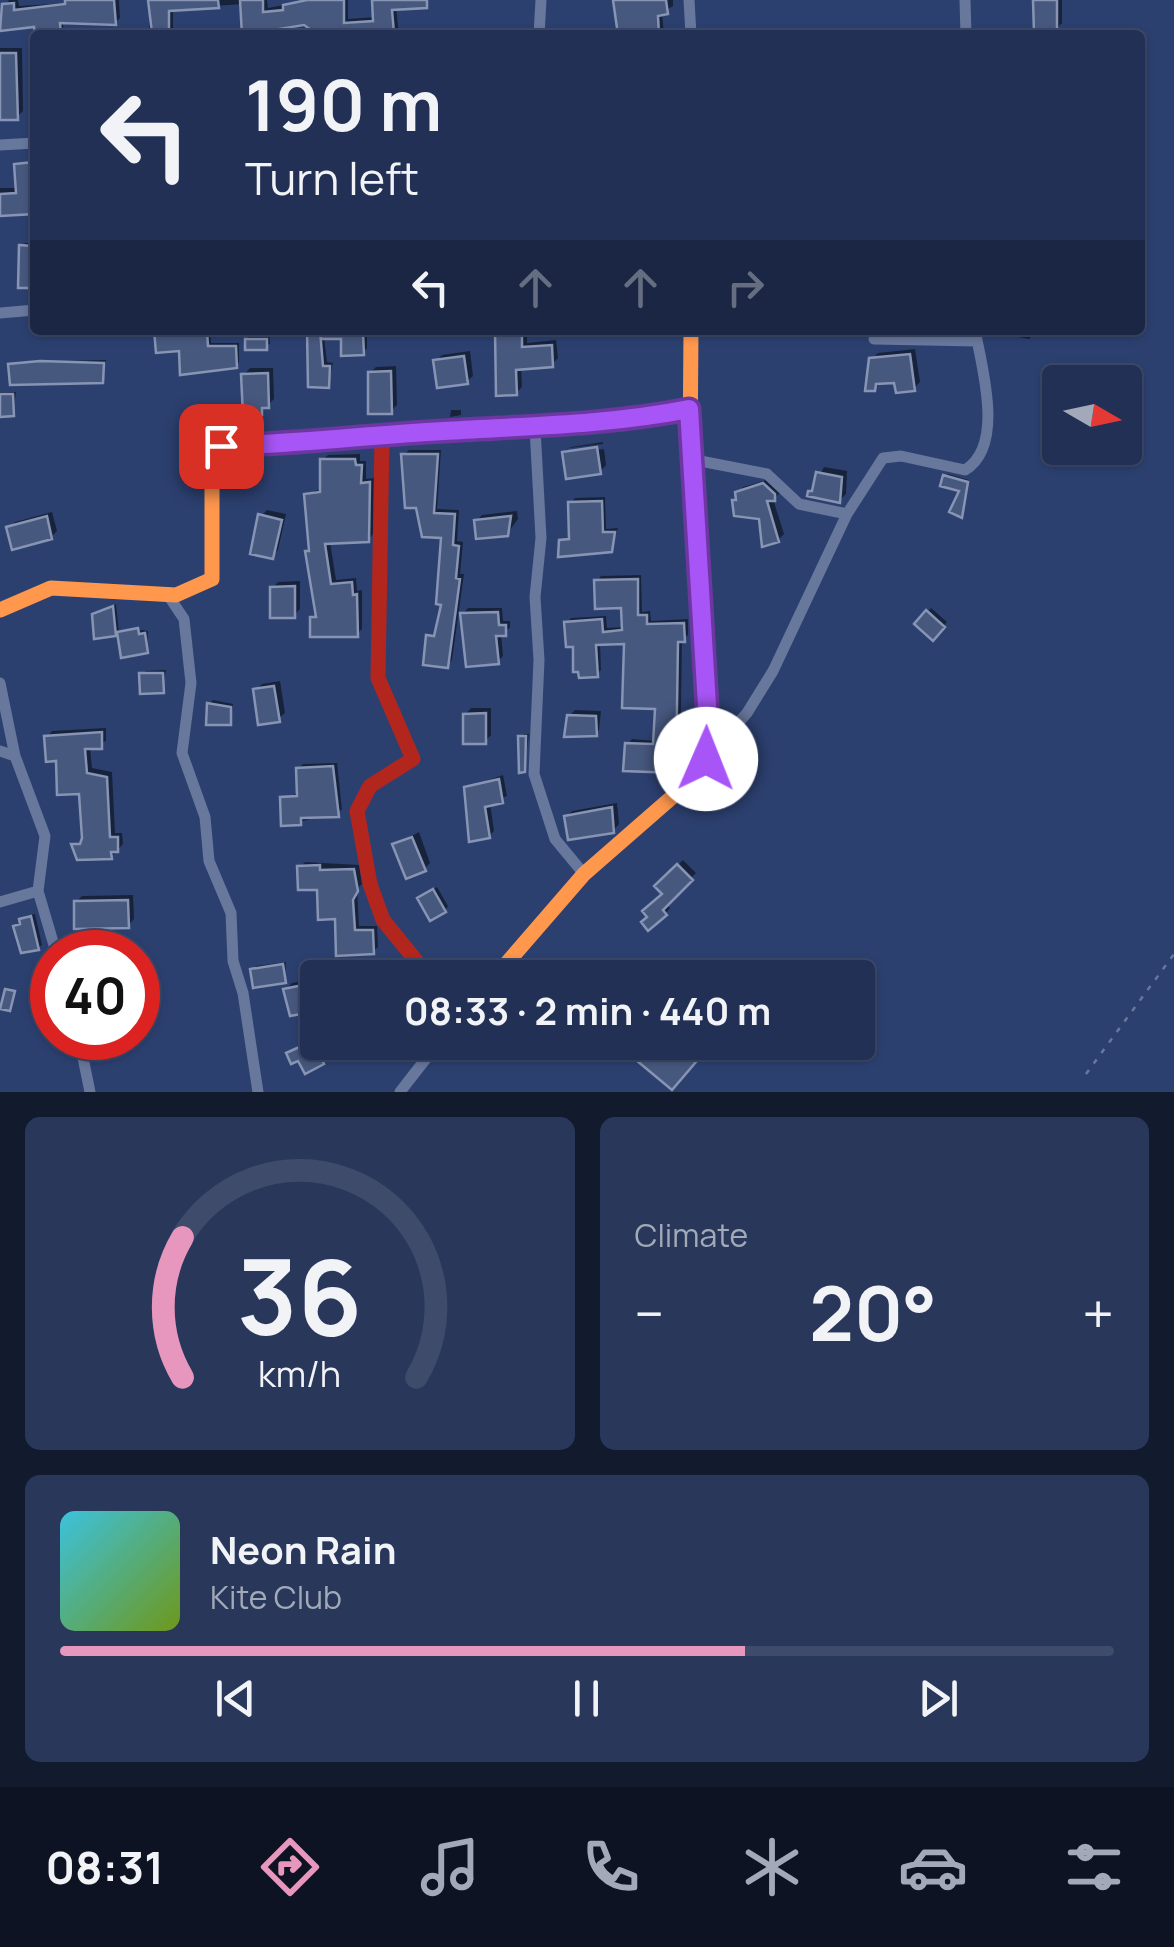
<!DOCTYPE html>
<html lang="en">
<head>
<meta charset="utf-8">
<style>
	body { margin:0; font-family:Manrope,sans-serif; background:#29385a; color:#f1f3f6; height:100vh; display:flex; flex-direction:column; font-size:38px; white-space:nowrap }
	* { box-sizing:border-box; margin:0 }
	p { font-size:32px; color:#a2a9b8 }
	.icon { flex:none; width:55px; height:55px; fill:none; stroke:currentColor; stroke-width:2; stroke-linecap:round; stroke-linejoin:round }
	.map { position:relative; height:1092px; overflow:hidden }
	.side { display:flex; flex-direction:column; gap:25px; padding:25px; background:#121a2e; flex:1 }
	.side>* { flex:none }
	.top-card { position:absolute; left:30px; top:30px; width:1115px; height:305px; border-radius:10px; box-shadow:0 2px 8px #0004,0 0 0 2px #3e4b6b; background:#213054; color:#f1f3f6; overflow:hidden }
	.needle { width:65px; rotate:99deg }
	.fabs { position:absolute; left:1042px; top:365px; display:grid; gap:20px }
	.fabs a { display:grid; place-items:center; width:100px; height:100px; border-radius:10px; background:#213054; box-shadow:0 2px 8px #0004,0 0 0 2px #3e4b6b; font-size:50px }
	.speed { position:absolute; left:30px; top:930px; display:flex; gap:20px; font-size:50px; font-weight:700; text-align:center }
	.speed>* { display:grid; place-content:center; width:130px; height:130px; border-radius:50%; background:#213054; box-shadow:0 2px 8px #0004,0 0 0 2px #3e4b6b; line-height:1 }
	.speed .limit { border:15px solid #d22; background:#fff; color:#111 }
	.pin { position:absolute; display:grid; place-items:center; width:85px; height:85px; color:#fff; margin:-42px; border-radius:20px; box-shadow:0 5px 15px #0006 }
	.me { position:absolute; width:110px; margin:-55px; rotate:1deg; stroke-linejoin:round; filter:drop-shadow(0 0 8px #0008) }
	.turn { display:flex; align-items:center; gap:35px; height:210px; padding:0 50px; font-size:45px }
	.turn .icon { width:130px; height:130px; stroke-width:2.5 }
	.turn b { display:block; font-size:70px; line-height:85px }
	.lanes { display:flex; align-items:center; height:95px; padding:0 50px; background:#0003; justify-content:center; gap:50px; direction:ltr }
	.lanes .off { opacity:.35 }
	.big { font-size:75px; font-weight:700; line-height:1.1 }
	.side .widget { flex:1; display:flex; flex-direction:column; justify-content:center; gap:15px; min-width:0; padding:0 35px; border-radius:15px; background:#29385a }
	.side .dial { align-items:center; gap:0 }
	.dial svg { height:260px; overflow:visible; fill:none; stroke:#3e4b6b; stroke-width:7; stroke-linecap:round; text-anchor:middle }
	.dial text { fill:#f1f3f6; stroke:none }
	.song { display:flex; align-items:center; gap:30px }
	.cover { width:120px; height:120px; border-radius:15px; background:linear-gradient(135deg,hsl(190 70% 55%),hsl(80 70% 35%)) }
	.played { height:10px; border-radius:5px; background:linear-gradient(90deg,#e797bd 65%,#3e4b6b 65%) }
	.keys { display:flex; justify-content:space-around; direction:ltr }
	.heat { display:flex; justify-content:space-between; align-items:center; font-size:55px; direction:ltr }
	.side .tiles { flex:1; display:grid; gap:25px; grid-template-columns:1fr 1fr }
	.widget:last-child { grid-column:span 2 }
	.trip { position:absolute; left:300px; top:960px; width:575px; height:100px; border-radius:10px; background:#213054; box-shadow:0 2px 8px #0004,0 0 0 2px #3e4b6b; font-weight:700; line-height:100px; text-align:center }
	.tab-bar { display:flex; height:160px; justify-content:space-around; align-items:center; background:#0d1322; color:#a2a9b8 }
	.tab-bar .icon { width:70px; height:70px }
	.tab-bar .on { color:#e797bd }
	.tab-bar b { font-size:45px; color:#f1f3f6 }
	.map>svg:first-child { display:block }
	.shadow { fill:#0007 }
	.building { fill:#47587f; stroke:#8794b3; stroke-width:2.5 }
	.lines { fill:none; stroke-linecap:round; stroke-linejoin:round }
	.path { stroke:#68779c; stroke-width:2.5; stroke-dasharray:5 8; stroke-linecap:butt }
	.street { stroke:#68779c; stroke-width:11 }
	.slow { stroke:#ff974d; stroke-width:15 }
	.jam { stroke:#b3261e; stroke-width:15 }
	.route-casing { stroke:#6d37a1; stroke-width:25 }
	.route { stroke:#a855f7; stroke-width:18 }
</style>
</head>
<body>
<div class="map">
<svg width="1174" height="1092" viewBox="0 0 1174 1092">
	<rect width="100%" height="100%" fill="#2c4070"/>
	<path class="shadow" d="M9,0H18L19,6L119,0L120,18L115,23L88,24L87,18L64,20L62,35H38L37,24L1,28L0,12Z
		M150,0H267L268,8L310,0H348V19L375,17V0H423L396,7L399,35H372V29L294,27V35L244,33L243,4L173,9V35H149Z
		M616,0H673V6L662,13L664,35H620Z
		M1036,0H1062V23L1056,29Z
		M458,28L460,35H415Z
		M589,30L590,35H567L569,33Z
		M0,48H22L23,111L17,117L0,118Z
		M35,159V209L0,216V188H19L17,165Z
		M25,243H35L34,286L21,247Z
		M157,330H210L211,343H239V362L235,366L181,348Z
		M248,330H269L270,344L247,347Z
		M311,330H367V348L363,353L343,337H324L327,362L333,363L328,386Z
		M498,330H527V343L556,340L558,358L552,364L521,367L522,387L516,393Z
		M591,330H650L591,332Z
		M1007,330H1066L1035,332L1029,339L1008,335Z
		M915,349L920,382L914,388L897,381L881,383L874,389L872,359L878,353Z
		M470,351L473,376L466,382L436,361L442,355Z
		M106,360L102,380L10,365L14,362Z
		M396,366L397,405L391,411L370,373L376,367Z
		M250,368H273L274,399L261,412L241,413L238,423L218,409L245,404L244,375Z
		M0,392H16L13,414H0Z
		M451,410H461V415L450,417Z
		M603,442V444L569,448L571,447Z
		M568,449V454L604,449L606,465L600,472L565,453Z
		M409,450H441L437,509L459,510L457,541L463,542L460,574H464L452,660L448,665L428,636L438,632L444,603V536L404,455Z
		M360,454V461H366V479L374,478L373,534L368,540L330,542L336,580L356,578L357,591L362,590V629L357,634L313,618L318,613L308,552L311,548L307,494L323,488L322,460L328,455Z
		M824,467L847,471L846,494L840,500L810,492Z
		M948,474L969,480L961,515L962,489L945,477Z
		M770,479L780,493L773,499L784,534L778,540L762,517L735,501L743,487Z
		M605,497L606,529L618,528L611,550L562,541L572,535L571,503L575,498Z
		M267,510L286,514L278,550L272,556L261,516Z
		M517,511L518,519L507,534L476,521L482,515Z
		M52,512L57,531L51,537L9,528L15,522Z
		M641,575L642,612L650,611L651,621L688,619V635L682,639L680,766L675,771L628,744L632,739L656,741L658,707L627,641L600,642L601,670L597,674L567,623L571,618L606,616L607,628L624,627L623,605L597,581L601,576Z
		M300,581V609L294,615L272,588L278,582Z
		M116,604L119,632L115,634L94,615Z
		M468,608H502L503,621H510V628L501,633L503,656L498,661L463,613Z
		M931,608L947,622L933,637L917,623Z
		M142,630L148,631L147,651L120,634Z
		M166,670L162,691L142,674L146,671Z
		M280,681L285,713L278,719L256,690L262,684Z
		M213,700L233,704L230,722L209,704Z
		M471,708H491V735L485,741L465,715Z
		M575,710L601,711L599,730L593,736L566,735L569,716Z
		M106,728V741L90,747L92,768L112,772L115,833H122L123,844L111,857L74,855V845L85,840L82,792L47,737L52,731Z
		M524,734H529L524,770L520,738Z
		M337,763L342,810L300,822L282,798L299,793L298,769L303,764Z
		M503,775L507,796L490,803L494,831L489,836L466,788Z
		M617,803L619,824L613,831L566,817L572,811Z
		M419,832L430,863L424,869L395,845Z
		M683,860L696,873L666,903L670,908L665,914L650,916L665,894L657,886Z
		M305,862L359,865L362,884L357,889L359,926H377L378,947L372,952L338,917L320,887L300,867Z
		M437,887L448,906L445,910L423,895Z
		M133,895L134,919L128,925L76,902L82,896Z
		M35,914L42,945L38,948L16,927L25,916Z
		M138,959L142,979L138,983Z
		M286,962L285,981L253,970L256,966Z
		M318,978L317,1009L286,989L292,983Z
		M317,1039L326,1058L322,1062L293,1050Z
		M644,1042H666L681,1055L678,1081Z"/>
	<path class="building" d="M65,0H114L116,25L60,23L61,35H35L34,27L0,31L2,4L14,3V10L65,4Z
		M148,0H218L219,8L169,11V33H152Z
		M240,0H263V12L283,10V5L307,0H344V23L373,21L372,0H427V8L392,10L394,33L314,32L304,25L242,35Z
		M613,0H666L668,14L658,16L659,35H618Z
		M1033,0H1057V31L1034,32Z
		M0,53H16L18,120H0Z
		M34,162V214L0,216V194L16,193L14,164Z
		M19,245L33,246L35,288H18Z
		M154,330H207L208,346H236L237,368L180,375L179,351L156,353Z
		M307,330H320L323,366H330L329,388L308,387Z
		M321,330L363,332L364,355L341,356V339H321Z
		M495,330H522V347L552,345L553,367L516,370L517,395L496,396Z
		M245,339H267V350H245Z
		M910,354L915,391L896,393L894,383L876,384L875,391H865L869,358Z
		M464,356L468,384L437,388L433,360Z
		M40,361L104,363L103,383L10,385L8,364Z
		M391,371L392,414H368V372Z
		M268,373L269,408H262V415L243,416L241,374Z
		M0,394H13L14,416L0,417Z
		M238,407L239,426L216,427L215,408Z
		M597,447L601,474L566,479L562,452Z
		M401,454H438L434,513L455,514L453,545L459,546L456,578L460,579L448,668L423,665L426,635L434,636L441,605L436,604L441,538L422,537L416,508H405Z
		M320,459H355L356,465H362L361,483L370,482L369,542L325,544L331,584L352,582L353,595L357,594L358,637H310V617H316L305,551H309L304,494L320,492Z
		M816,472L842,477L840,503L807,496L808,491H812Z
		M943,475L968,482L962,518L949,512L959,491L940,486Z
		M763,483L775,494V501H767L779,542L762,547L759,519L734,516L732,500H736L735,492Z
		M602,501L603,532H615L612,552L558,557L559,540L569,539L568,502Z
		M258,514L282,520L273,559L250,554Z
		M47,516L52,539L12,550L6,527Z
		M511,516L508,536L476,539L474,520Z
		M638,579V615H647V624L684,623L685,642H678L676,773L623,771L625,743L653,744L655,709L622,708L624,644L596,645L598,677L579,678L578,672H573V647H566L564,622L602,619L603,632L622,630L621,608L595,609L594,580Z
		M295,586V618H270V587Z
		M113,606L116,636L94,639L92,614Z
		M926,610L945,627L933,641L914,624Z
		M498,612L499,625H506V636H496L499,664L466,667L460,613Z
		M138,628L139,634L145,633L148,653L121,658L117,632Z
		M139,673H163L164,693L140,694Z
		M274,686L280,722L258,725L253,689Z
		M207,703L231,707V725H206Z
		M486,713V744H463V714Z
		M567,715L596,716L597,736L564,737Z
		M102,732V749H85L87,773L107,777L110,837H118V852H111L112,859L77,860L71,844H80L82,838L79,794L57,795L56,761L46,762L44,736Z
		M518,736H526L525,772L519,773Z
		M333,766L339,817L301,818V825L281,826L280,797L297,796L296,768Z
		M499,779L503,803L485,807L490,838L469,842L464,787Z
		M612,807L614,833L568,840L564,816Z
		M412,837L426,871L406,879L392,844Z
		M677,864L693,880L663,910L667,915L648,931L641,922L647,917L642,911L662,894L654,886Z
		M320,865V870L354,869L358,891L353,900L355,930H373L374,954L336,956L335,919L318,920L317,890H298L297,866Z
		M433,889L446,912L430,921L417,898Z
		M128,900L129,928L74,929V901Z
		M31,916L39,950L21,953L13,926L20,924L19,919Z
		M283,964L286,983L253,988L250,969Z
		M313,983L318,1011L290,1016L283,989Z
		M5,989L15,991L10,1011L0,1009Z
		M313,1041L324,1064L305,1074L298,1061L291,1064L286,1053Z
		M640,1042H653L673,1060L688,1042H713L672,1090L630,1055Z"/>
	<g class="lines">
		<path class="path" d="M1086,1074L1174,954"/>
		<path class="street" d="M689,0L691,35
			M965,0L966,35
			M539,35L541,0
			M0,145L35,143
			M0,313L35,310
			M874,339L977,341
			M535,428L541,538L535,597L539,660L534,774L555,839L584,874
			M690,459L767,474L799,504L847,514
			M170,598L184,619L191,683L182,753L205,817L209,861L231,913L233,961L243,993L258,1092
			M0,683L15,756L45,836L38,891L56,952
			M0,751L15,756
			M706,759L747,713L773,671L847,514L883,458L901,456L965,470C1005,446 982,368 975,330
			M0,902L38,891
			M79,1038L90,1092
			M400,1092L439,1042"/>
		<path class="slow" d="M0,610L51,588L176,595L212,579V464L214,452L221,447L598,422L689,409
			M494,978L584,874L694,778L706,759L709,738L690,459L691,330"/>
		<path class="jam" d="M382,438L378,678L413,759L370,786L357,811L370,884L383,920L430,978"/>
	</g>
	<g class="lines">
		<defs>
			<path id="route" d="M221,446C296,444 369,435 444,431C526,426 608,425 689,409L709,738L706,759"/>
		</defs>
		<use href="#route" class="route-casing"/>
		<use href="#route" class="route"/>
	</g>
</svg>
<div class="fabs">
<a><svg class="needle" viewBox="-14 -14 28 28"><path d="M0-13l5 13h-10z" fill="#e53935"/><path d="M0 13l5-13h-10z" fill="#a2a9b8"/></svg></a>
</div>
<div class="speed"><div class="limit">40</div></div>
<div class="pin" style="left:221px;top:446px;background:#d93025"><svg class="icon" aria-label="arrive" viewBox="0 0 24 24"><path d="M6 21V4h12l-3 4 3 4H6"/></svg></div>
<svg class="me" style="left:706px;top:759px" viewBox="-20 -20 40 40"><circle r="19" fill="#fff"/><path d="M0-13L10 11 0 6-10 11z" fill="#a855f7"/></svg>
<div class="trip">08:33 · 2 min · 440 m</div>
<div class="top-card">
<div class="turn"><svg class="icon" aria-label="left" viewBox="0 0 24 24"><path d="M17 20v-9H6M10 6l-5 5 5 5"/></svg><div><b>190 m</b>Turn left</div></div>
<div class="lanes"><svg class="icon" aria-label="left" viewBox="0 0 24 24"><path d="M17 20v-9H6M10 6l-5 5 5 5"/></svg><svg class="icon off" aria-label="ahead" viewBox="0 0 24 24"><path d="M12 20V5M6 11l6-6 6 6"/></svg><svg class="icon off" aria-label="ahead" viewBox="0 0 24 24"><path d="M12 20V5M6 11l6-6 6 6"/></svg><svg class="icon off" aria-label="right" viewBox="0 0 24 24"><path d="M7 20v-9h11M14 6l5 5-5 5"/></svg></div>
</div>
</div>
<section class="side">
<div class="tiles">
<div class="widget dial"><svg viewBox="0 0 100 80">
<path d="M14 69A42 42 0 1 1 86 69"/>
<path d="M14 69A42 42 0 0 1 14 26" stroke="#e797bd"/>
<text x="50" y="56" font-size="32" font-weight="700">36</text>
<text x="50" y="72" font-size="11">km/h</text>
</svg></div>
<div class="widget"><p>Climate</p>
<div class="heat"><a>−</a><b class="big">20°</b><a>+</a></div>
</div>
<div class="widget">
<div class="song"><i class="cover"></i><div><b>Neon Rain</b><p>Kite Club</p></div></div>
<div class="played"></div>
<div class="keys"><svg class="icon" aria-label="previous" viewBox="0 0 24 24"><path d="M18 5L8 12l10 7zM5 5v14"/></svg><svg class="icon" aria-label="pause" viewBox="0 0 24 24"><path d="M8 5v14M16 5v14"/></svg><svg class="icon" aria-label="next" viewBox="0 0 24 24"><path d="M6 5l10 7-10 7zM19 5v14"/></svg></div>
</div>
</div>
</section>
<nav class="tab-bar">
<b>08:31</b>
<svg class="icon on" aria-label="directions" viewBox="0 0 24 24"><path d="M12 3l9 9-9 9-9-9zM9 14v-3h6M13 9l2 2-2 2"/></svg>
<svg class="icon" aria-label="music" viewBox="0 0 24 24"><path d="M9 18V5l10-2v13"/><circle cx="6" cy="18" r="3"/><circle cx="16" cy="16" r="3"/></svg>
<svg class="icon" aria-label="phone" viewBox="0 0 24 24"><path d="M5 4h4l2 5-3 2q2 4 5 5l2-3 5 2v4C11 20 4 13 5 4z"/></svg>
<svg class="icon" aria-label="climate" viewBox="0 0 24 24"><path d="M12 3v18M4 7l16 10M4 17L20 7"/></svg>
<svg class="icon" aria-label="car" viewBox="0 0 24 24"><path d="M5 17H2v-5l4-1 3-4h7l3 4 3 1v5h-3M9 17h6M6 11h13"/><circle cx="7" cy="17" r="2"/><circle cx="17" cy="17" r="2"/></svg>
<svg class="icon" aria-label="filters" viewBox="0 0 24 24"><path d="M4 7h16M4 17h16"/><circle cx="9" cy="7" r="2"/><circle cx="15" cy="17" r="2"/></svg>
</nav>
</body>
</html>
